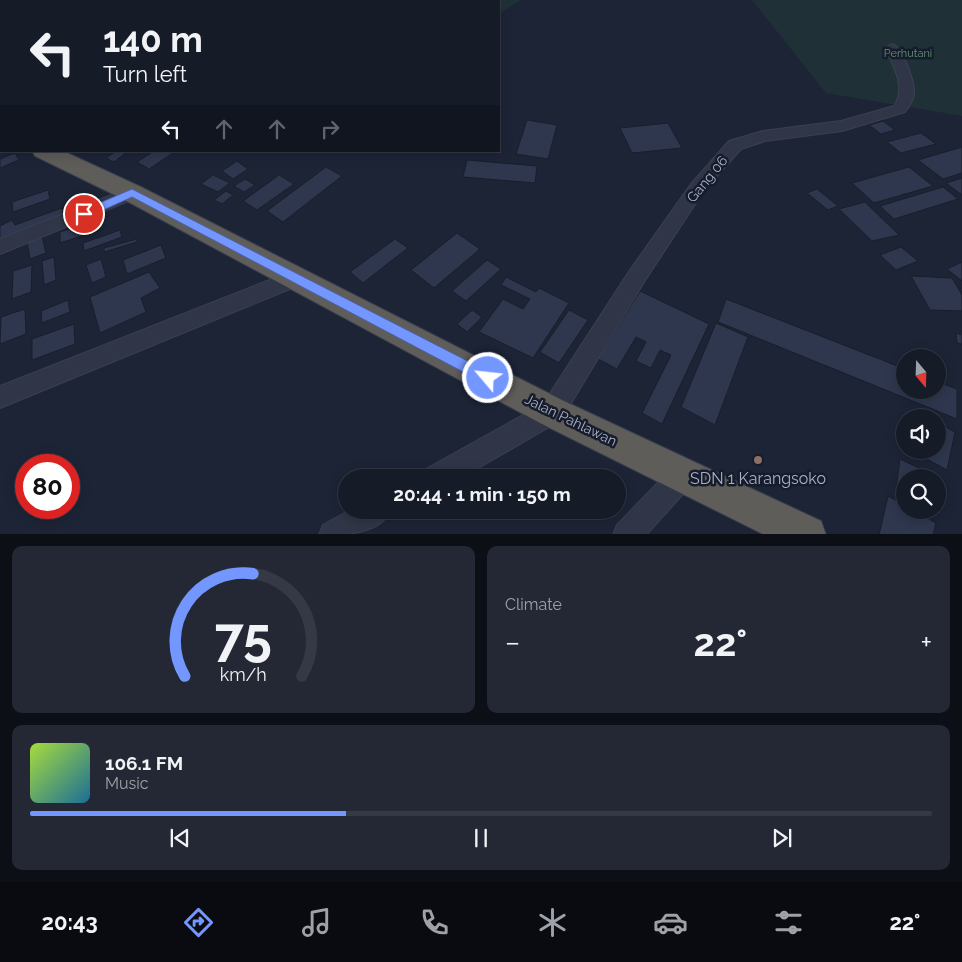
<!DOCTYPE html>
<html lang="en">
<head>
<meta charset="utf-8">
<style>
	body { margin:0; font-family:Raleway,sans-serif; background:#232834; color:#f1f3f6; height:100vh; display:flex; flex-direction:column; font-size:19px; white-space:nowrap }
	* { box-sizing:border-box; margin:0 }
	p { font-size:16px; color:#9ea1a8 }
	.icon { flex:none; width:28px; height:28px; fill:none; stroke:currentColor; stroke-width:2; stroke-linecap:round; stroke-linejoin:round }
	.map { position:relative; height:534px; overflow:hidden }
	.details { display:flex; flex-direction:column; gap:12px; padding:12px; background:#0c0f16; flex:1 }
	.details>* { flex:none }
	.banner { position:absolute; left:0px; top:0px; width:500px; height:152px; box-shadow:0 2px 12px #0003,0 0 0 1px #353945; background:#161b28; color:#f1f3f6; overflow:hidden }
	.needle { width:32px; rotate:161deg }
	.controls { position:absolute; left:896px; top:349px; display:grid; gap:10px }
	.controls a { display:grid; place-items:center; width:50px; height:50px; border-radius:50%; background:#161b28; box-shadow:0 2px 12px #0003,0 0 0 1px #353945; font-size:25px }
	.speed { position:absolute; left:15px; top:454px; display:flex; gap:10px; font-size:25px; font-weight:700; text-align:center }
	.speed>* { display:grid; place-content:center; width:65px; height:65px; border-radius:50%; background:#161b28; box-shadow:0 2px 12px #0003,0 0 0 1px #353945; line-height:1 }
	.speed .limit { border:8px solid #d22; background:#fff; color:#111 }
	.pin { position:absolute; display:grid; place-items:center; width:42px; height:42px; color:#fff; margin:-21px; border:2px solid #fff; border-radius:50%; box-shadow:0 1px 5px #0007 }
	.me { position:absolute; width:55px; margin:-28px; rotate:298deg; stroke-linejoin:round; filter:drop-shadow(0 0 4px #0008) }
	.turn { display:flex; align-items:center; gap:18px; height:105px; padding:0 20px; font-size:22px }
	.turn .icon { width:65px; height:65px; stroke-width:2.5 }
	.turn b { display:block; font-size:35px; line-height:42px }
	.lanes { display:flex; align-items:center; height:48px; padding:0 20px; background:#0003; justify-content:center; gap:25px; direction:ltr }
	.lanes .off { opacity:.35 }
	.big { font-size:38px; font-weight:700; line-height:1.1 }
	.details .tile { flex:1; display:flex; flex-direction:column; justify-content:center; gap:8px; min-width:0; padding:0 18px; border-radius:10px; background:#232834 }
	.details .dial { align-items:center; gap:0 }
	.dial svg { height:130px; overflow:visible; fill:none; stroke:#353945; stroke-width:7; stroke-linecap:round; text-anchor:middle }
	.dial text { fill:#f1f3f6; stroke:none }
	.song { display:flex; align-items:center; gap:15px }
	.cover { width:60px; height:60px; border-radius:8px; background:linear-gradient(135deg,hsl(80 70% 55%),hsl(200 70% 35%)) }
	.played { height:5px; border-radius:2px; background:linear-gradient(90deg,#7496ff 35%,#353945 35%) }
	.keys { display:flex; justify-content:space-around; direction:ltr }
	.heat { display:flex; justify-content:space-between; align-items:center; font-size:28px; direction:ltr }
	.details .tiles { flex:1; display:grid; gap:12px; grid-template-columns:1fr 1fr }
	.tile:last-child { grid-column:span 2 }
	.trip { position:absolute; left:338px; top:469px; width:288px; height:50px; border-radius:25px; background:#161b28; box-shadow:0 2px 12px #0003,0 0 0 1px #353945; font-weight:700; line-height:50px; text-align:center }
	.menu { display:flex; height:80px; justify-content:space-around; align-items:center; background:#090b10; color:#9ea1a8 }
	.menu .icon { width:35px; height:35px }
	.menu .selected { color:#7496ff }
	.menu b { font-size:22px; color:#f1f3f6 }
	.map>svg:first-child { display:block }
	.green { fill:#1f3137 }
	.building { fill:#2e374e; stroke:#181e2d }
	.lines { fill:none; stroke-linecap:round; stroke-linejoin:round }
	.minor-casing { stroke:#394050; stroke-width:2 }
	.trunk-casing { stroke:#383e4e; stroke-width:2 }
	.minor { fill:#303647; fill-rule:evenodd }
	.trunk { fill:#5e5d5a; fill-rule:evenodd }
	.route { fill:#7496ff; stroke:#4b62a6 }
	.education-dot { fill:#8d6e63; stroke:#161c2b; stroke-width:2 }
	.labels { text-anchor:middle; stroke-width:5; stroke-linejoin:round; paint-order:stroke }
	.far-park-label { font-size:11px; fill:#609674; stroke:#161c2b }
	.street-label { font-size:14px; fill:#a9b0c5; stroke:#161c2b }
	.near-poi-label { font-size:16px; fill:#a9b0c5; stroke:#161c2b }
</style>
</head>
<body>
<div class="map">
<svg width="962" height="535" viewBox="0 0 962 535">
	<rect width="100%" height="100%" fill="#1d2436"/>
	<path class="green" d="M217,0H521L499,14V1Z
		M752,0H962V116L826,93Z"/>
	<path class="building" d="M527,120L557,125L548,159L516,154Z
		M883,121L895,130L881,134L869,125Z
		M668,123L682,148L632,153L620,128Z
		M921,133L936,144L901,153L887,142Z
		M962,147V173L943,179L918,160Z
		M116,151L127,152L114,162L106,158Z
		M154,151H176L149,169L137,162Z
		M15,153L19,160L0,168V159Z
		M467,160L537,166L535,183L463,177Z
		M237,161L248,169L233,179L222,171Z
		M326,167L342,176L283,222L267,211Z
		M909,167L933,186L874,203L852,183Z
		M213,175L230,183L218,192L201,184Z
		M279,175L294,184L257,210L243,201Z
		M962,178V195L946,183Z
		M245,179L255,185L244,192L234,186Z
		M943,187L958,199L894,219L880,206Z
		M817,189L838,206L828,210L807,193Z
		M48,190L50,199L13,212L12,202Z
		M226,191L233,195L222,204L214,200Z
		M865,202L899,235L872,241L839,209Z
		M62,208L64,217L0,239V226L12,220L15,225Z
		M99,220L100,230L60,243V232Z
		M120,230L122,237L84,251L83,243Z
		M457,233L480,249L434,288L411,270Z
		M42,236L46,253L30,259L27,242Z
		M137,239V242L104,252V248Z
		M395,239L408,248L363,283L350,272Z
		M161,245L166,258L127,274L123,260Z
		M901,247L918,261L896,270L880,255Z
		M54,257L56,280L44,285L42,261Z
		M101,259L106,277L92,283L86,265Z
		M487,260L501,269L466,301L452,291Z
		M962,262V281L947,269Z
		M32,265L31,292L12,299L13,271Z
		M149,272L160,288L141,298L146,312L100,333L90,297Z
		M911,276L952,278L962,295V311L930,310Z
		M506,277L536,292L539,288L569,303L533,358L479,332L503,299L523,309L530,299L501,285Z
		M640,291L709,324L662,424L642,413L671,355L660,350L651,368L636,361L646,342L636,337L617,369L598,359Z
		M726,299L905,369V390H938V382L957,389V419L718,322Z
		M68,300L70,312L42,323L41,311Z
		M25,309L26,334L0,344L1,317Z
		M472,310L482,317L467,332L457,324Z
		M569,310L588,320L559,363L540,352Z
		M716,323L748,337L715,425L681,407Z
		M74,324L75,344L32,360V339Z
		M956,333L962,335V344L957,343Z
		M938,423L955,432L947,470L910,450H938Z
		M900,459L940,478L938,509V478H905V494L896,489Z
		M888,496L905,505V510H913L936,523L933,535H879Z"/>
	<g class="lines">
		<defs>
			<path id="minor" d="M892,44C903,47 915,83 914,94C913,101 909,107 905,112L842,131L765,141L741,149L703,192L644,282L561,420L461,478H422L426,469L543,404L630,270L691,184L729,141L763,131L841,121L894,106C907,88 893,65 885,48Z
				M132,187L138,189L141,193L138,197L0,254V239Z
				M295,270L302,272L305,278L302,284L0,408V386Z
				M683,462L692,466L696,475L692,484L646,535H613L617,525L674,466Z
				M350,510H391C379,535 345,535 319,535L323,525Z"/>
			<path id="trunk" d="M0,124H1V139H0Z
				M32,151H63L141,187L564,401L821,521L826,535H765L540,423L123,199L35,156Z"/>
		</defs>
		<use href="#minor" class="minor-casing"/>
		<use href="#trunk" class="trunk-casing"/>
		<use href="#minor" class="minor"/>
		<use href="#trunk" class="trunk"/>
	</g>
	<path class="route" d="M132,189L493,374L495,378L493,383L488,384L484,383L132,197L88,217H81L79,214L81,211Z"/>
	<circle class="education-dot" cx="758" cy="460" r="5"/>
	<g class="labels">
		<g class="far-park-label">
			<text x="908" y="57">Perhutani</text>
		</g>
		<g class="street-label">
			<text transform="translate(707 179) rotate(-51)" y="5">Gang 06</text>
			<text transform="translate(571 420) rotate(26)" y="5">Jalan Pahlawan</text>
		</g>
		<g class="near-poi-label">
			<text x="758" y="484">SDN 1 Karangsoko</text>
		</g>
	</g>
</svg>
<div class="controls">
<a><svg class="needle" viewBox="-14 -14 28 28"><path d="M0-13l5 13h-10z" fill="#e53935"/><path d="M0 13l5-13h-10z" fill="#9ea1a8"/></svg></a>
<a><svg class="icon" aria-label="sound" viewBox="0 0 24 24"><path d="M4 9h4l5-4v14l-5-4H4zM17 9q2 3 0 6"/></svg></a>
<a><svg class="icon" aria-label="search" viewBox="0 0 24 24"><circle cx="10" cy="10" r="6"/><path d="M15 15l6 6"/></svg></a>
</div>
<div class="speed"><div class="limit">80</div></div>
<div class="pin" style="left:84px;top:214px;background:#d93025"><svg class="icon" aria-label="arrive" viewBox="0 0 24 24"><path d="M6 21V4h12l-3 4 3 4H6"/></svg></div>
<svg class="me" style="left:488px;top:378px" viewBox="-20 -20 40 40"><circle r="17" fill="#7496ff" stroke="#fff" stroke-width="3"/><path d="M0-11L8 9 0 5-8 9z" fill="#fff"/></svg>
<div class="trip">20:44 · 1 min · 150 m</div>
<div class="banner">
<div class="turn"><svg class="icon" aria-label="left" viewBox="0 0 24 24"><path d="M17 20v-9H6M10 6l-5 5 5 5"/></svg><div><b>140 m</b>Turn left</div></div>
<div class="lanes"><svg class="icon" aria-label="left" viewBox="0 0 24 24"><path d="M17 20v-9H6M10 6l-5 5 5 5"/></svg><svg class="icon off" aria-label="ahead" viewBox="0 0 24 24"><path d="M12 20V5M6 11l6-6 6 6"/></svg><svg class="icon off" aria-label="ahead" viewBox="0 0 24 24"><path d="M12 20V5M6 11l6-6 6 6"/></svg><svg class="icon off" aria-label="right" viewBox="0 0 24 24"><path d="M7 20v-9h11M14 6l5 5-5 5"/></svg></div>
</div>
</div>
<section class="details">
<div class="tiles">
<div class="tile dial"><svg viewBox="0 0 100 80">
<path d="M14 69A42 42 0 1 1 86 69"/>
<path d="M14 69A42 42 0 0 1 56 6" stroke="#7496ff"/>
<text x="50" y="56" font-size="32" font-weight="700">75</text>
<text x="50" y="72" font-size="11">km/h</text>
</svg></div>
<div class="tile"><p>Climate</p>
<div class="heat"><a>−</a><b class="big">22°</b><a>+</a></div>
</div>
<div class="tile">
<div class="song"><i class="cover"></i><div><b>106.1 FM</b><p>Music</p></div></div>
<div class="played"></div>
<div class="keys"><svg class="icon" aria-label="previous" viewBox="0 0 24 24"><path d="M18 5L8 12l10 7zM5 5v14"/></svg><svg class="icon" aria-label="pause" viewBox="0 0 24 24"><path d="M8 5v14M16 5v14"/></svg><svg class="icon" aria-label="next" viewBox="0 0 24 24"><path d="M6 5l10 7-10 7zM19 5v14"/></svg></div>
</div>
</div>
</section>
<nav class="menu">
<b>20:43</b>
<svg class="icon selected" aria-label="directions" viewBox="0 0 24 24"><path d="M12 3l9 9-9 9-9-9zM9 14v-3h6M13 9l2 2-2 2"/></svg>
<svg class="icon" aria-label="music" viewBox="0 0 24 24"><path d="M9 18V5l10-2v13"/><circle cx="6" cy="18" r="3"/><circle cx="16" cy="16" r="3"/></svg>
<svg class="icon" aria-label="phone" viewBox="0 0 24 24"><path d="M5 4h4l2 5-3 2q2 4 5 5l2-3 5 2v4C11 20 4 13 5 4z"/></svg>
<svg class="icon" aria-label="climate" viewBox="0 0 24 24"><path d="M12 3v18M4 7l16 10M4 17L20 7"/></svg>
<svg class="icon" aria-label="car" viewBox="0 0 24 24"><path d="M5 17H2v-5l4-1 3-4h7l3 4 3 1v5h-3M9 17h6M6 11h13"/><circle cx="7" cy="17" r="2"/><circle cx="17" cy="17" r="2"/></svg>
<svg class="icon" aria-label="filters" viewBox="0 0 24 24"><path d="M4 7h16M4 17h16"/><circle cx="9" cy="7" r="2"/><circle cx="15" cy="17" r="2"/></svg>
<b>22°</b>
</nav>
</body>
</html>
